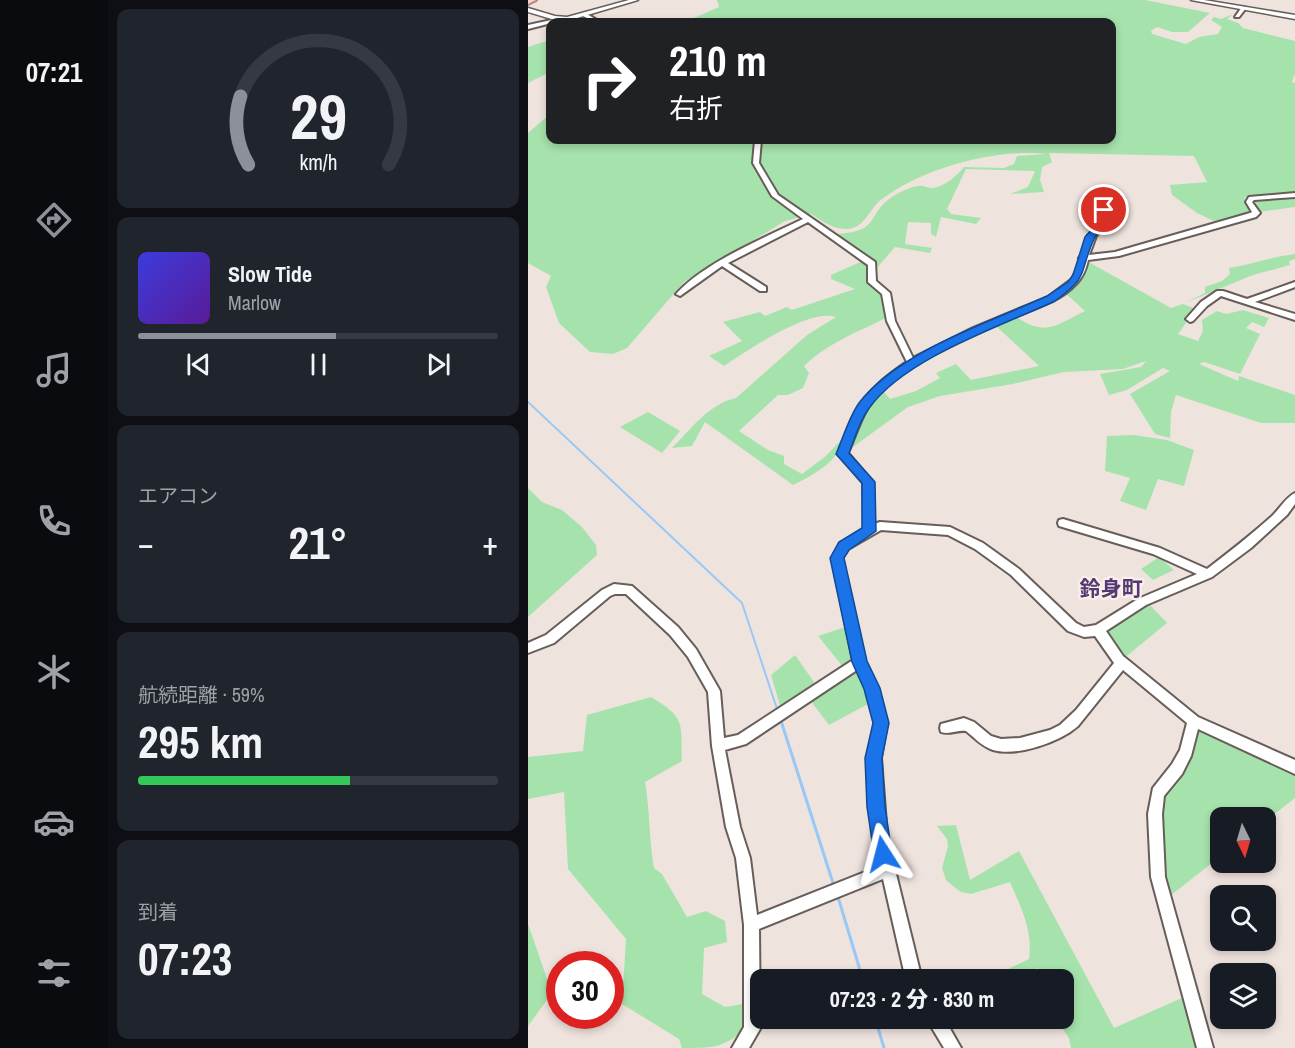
<!DOCTYPE html>
<html lang="ja">
<head>
<meta charset="utf-8">
<style>
	body { margin:0; font-family:"Archivo Narrow","Noto Sans JP",sans-serif; background:#20242c; color:#f1f3f6; height:100vh; display:flex; flex-direction:column; font-size:22px; white-space:nowrap }
	* { box-sizing:border-box; margin:0 }
	p { font-size:20px; color:#9ea1a6 }
	.icon { flex:none; width:33px; height:33px; fill:none; stroke:currentColor; stroke-width:2; stroke-linecap:round; stroke-linejoin:round }
	.map { position:relative; flex:1; overflow:hidden }
	.details { display:flex; flex-direction:column; gap:9px; padding:9px; background:#0d0f14; width:420px }
	.details>* { flex:none }
	.banner { position:absolute; left:18px; top:18px; width:570px; height:126px; border-radius:12px; box-shadow:0 3px 9px #0003; background:#202124; color:#fff; overflow:hidden }
	.needle { width:39px; rotate:175deg }
	.fabs { position:absolute; left:682px; top:807px; display:grid; gap:12px }
	.fabs a { display:grid; place-items:center; width:66px; height:66px; border-radius:12px; background:#171b24; box-shadow:0 3px 9px #0003; font-size:30px }
	.speed { position:absolute; left:18px; top:951px; display:flex; gap:12px; font-size:30px; font-weight:700; text-align:center }
	.speed>* { display:grid; place-content:center; width:78px; height:78px; border-radius:50%; background:#171b24; box-shadow:0 3px 9px #0003; line-height:1 }
	.speed .limit { border:9px solid #d22; background:#fff; color:#111 }
	.pin { position:absolute; display:grid; place-items:center; width:51px; height:51px; color:#fff; margin:-26px; border:3px solid #fff; border-radius:50%; box-shadow:0 2px 6px #0007 }
	.me { position:absolute; width:66px; margin:-33px; rotate:351deg; stroke-linejoin:round; filter:drop-shadow(0 0 4px #0008) }
	.turn { display:flex; align-items:center; gap:21px; height:126px; padding:0 24px; font-size:27px }
	.turn .icon { width:78px; height:78px; stroke-width:2.5 }
	.turn b { display:block; font-size:42px; line-height:51px }
	.big { font-size:45px; font-weight:800; line-height:1.1 }
	.details .card { flex:1; display:flex; flex-direction:column; justify-content:center; gap:9px; min-width:0; padding:0 21px; border-radius:12px; background:#20242c }
	.details .dial { align-items:center; gap:0 }
	.dial svg { height:156px; overflow:visible; fill:none; stroke:#363941; stroke-width:7; stroke-linecap:round; text-anchor:middle }
	.dial text { fill:#f1f3f6; stroke:none }
	.song { display:flex; align-items:center; gap:18px }
	.cover { width:72px; height:72px; border-radius:9px; background:linear-gradient(135deg,hsl(240 70% 55%),hsl(270 70% 35%)) }
	.played { height:6px; border-radius:3px; background:linear-gradient(90deg,#8c9099 55%,#363941 55%) }
	.keys { display:flex; justify-content:space-around; direction:ltr }
	.heat { display:flex; justify-content:space-between; align-items:center; font-size:33px; direction:ltr }
	.charge { height:9px; border-radius:4px; background:linear-gradient(90deg,#34c759 59%,#363941 0) }
	.trip { position:absolute; left:222px; top:969px; width:324px; height:60px; border-radius:12px; background:#171b24; box-shadow:0 3px 9px #0003; font-weight:800; line-height:60px; text-align:center }
	main { display:flex; flex:1; min-height:0 }
	.tab-bar { display:flex; flex-direction:column; width:108px; justify-content:space-around; align-items:center; background:#090b0e; color:#9ea1a6 }
	.tab-bar .icon { width:42px; height:42px }
	.tab-bar .active { color:#8c9099 }
	.tab-bar b { font-size:27px; color:#f1f3f6 }
	.map>svg:first-child { display:block }
	.green { fill:#a6e3ac }
	.lines { fill:none; stroke-linecap:round; stroke-linejoin:round }
	.stream-far1 { stroke:#98c8f5; stroke-width:2 }
	.stream { stroke:#98c8f5; stroke-width:3 }
	.minor-casing { stroke:#675d59; stroke-width:4 }
	.tertiary-casing { stroke:#675d59; stroke-width:3 }
	.primary-casing { stroke:#b2857d; stroke-width:4 }
	.minor { fill:#fff; fill-rule:evenodd }
	.tertiary { fill:#fff; fill-rule:evenodd }
	.primary { fill:#fad2cb; fill-rule:evenodd }
	.route { fill:#1a73e8; stroke:#114b97; stroke-width:1.5 }
	.labels { text-anchor:middle; stroke-width:4.5; stroke-linejoin:round; paint-order:stroke }
	.neighbourhood-label { font-size:21px; font-weight:bold; fill:#543974; stroke:#fcf0eb }
</style>
</head>
<body>
<main>
<nav class="tab-bar">
<b>07:21</b>
<svg class="icon active" aria-label="directions" viewBox="0 0 24 24"><path d="M12 3l9 9-9 9-9-9zM9 14v-3h6M13 9l2 2-2 2"/></svg>
<svg class="icon" aria-label="music" viewBox="0 0 24 24"><path d="M9 18V5l10-2v13"/><circle cx="6" cy="18" r="3"/><circle cx="16" cy="16" r="3"/></svg>
<svg class="icon" aria-label="phone" viewBox="0 0 24 24"><path d="M5 4h4l2 5-3 2q2 4 5 5l2-3 5 2v4C11 20 4 13 5 4z"/></svg>
<svg class="icon" aria-label="climate" viewBox="0 0 24 24"><path d="M12 3v18M4 7l16 10M4 17L20 7"/></svg>
<svg class="icon" aria-label="car" viewBox="0 0 24 24"><path d="M5 17H2v-5l4-1 3-4h7l3 4 3 1v5h-3M9 17h6M6 11h13"/><circle cx="7" cy="17" r="2"/><circle cx="17" cy="17" r="2"/></svg>
<svg class="icon" aria-label="filters" viewBox="0 0 24 24"><path d="M4 7h16M4 17h16"/><circle cx="9" cy="7" r="2"/><circle cx="15" cy="17" r="2"/></svg>
</nav>
<section class="details">
<div class="card dial"><svg viewBox="0 0 100 80">
<path d="M14 69A42 42 0 1 1 86 69"/>
<path d="M14 69A42 42 0 0 1 10 34" stroke="#8c9099"/>
<text x="50" y="56" font-size="32" font-weight="700">29</text>
<text x="50" y="72" font-size="11">km/h</text>
</svg></div>
<div class="card">
<div class="song"><i class="cover"></i><div><b>Slow Tide</b><p>Marlow</p></div></div>
<div class="played"></div>
<div class="keys"><svg class="icon" aria-label="previous" viewBox="0 0 24 24"><path d="M18 5L8 12l10 7zM5 5v14"/></svg><svg class="icon" aria-label="pause" viewBox="0 0 24 24"><path d="M8 5v14M16 5v14"/></svg><svg class="icon" aria-label="next" viewBox="0 0 24 24"><path d="M6 5l10 7-10 7zM19 5v14"/></svg></div>
</div>
<div class="card"><p>エアコン</p>
<div class="heat"><a>−</a><b class="big">21°</b><a>+</a></div>
</div>
<div class="card"><p>航続距離 · 59%</p><b class="big">295 km</b><div class="charge"></div></div>
<div class="card"><p>到着</p><b class="big">07:23</b></div>
</section>
<div class="map">
<svg width="767" height="1048" viewBox="0 0 767 1048">
	<rect width="100%" height="100%" fill="#efe3de"/>
	<path class="green" d="M189,0H617L682,13L660,32H644L629,27L623,31L624,34L658,44L671,37L690,34L694,27L683,20L686,17L693,19L705,14L699,19L710,23L715,28L767,41V74L764,82L767,83V194L718,197L716,198L726,213L690,223L669,213L644,195L642,185L679,182L666,156L521,153L524,162L514,167L512,180L516,192L482,194L500,187L507,171L438,169L419,209L423,214L453,218L448,224L413,217L408,237L403,234V223L380,222L377,244L404,248L402,253L367,247L348,269L346,263L306,234C357,232 335,213 369,194C374,191 385,186 391,186C396,185 401,189 405,188C417,186 429,176 436,167L476,168L486,164L489,156L519,154C468,148 395,168 354,199C343,207 338,224 325,228C308,232 296,222 283,214L257,221L156,282L99,348L85,354L62,352L31,323L18,287L23,276L0,263V133L22,114V140H584V22L159,21L191,7Z
		M22,40V72L0,83V47Z
		M767,196V207L730,212L722,202L724,199Z
		M767,254V259L761,261L762,265L725,275L657,303L677,293V287L694,281L702,274L701,268C724,264 743,257 767,254Z
		M337,260L341,264L342,283L357,293L358,318C329,332 300,343 276,366L281,373L275,388L260,395H250L211,431L240,450L256,456V464L274,474L298,456L324,428C309,460 296,470 265,485L177,422L164,446L144,448C162,430 182,403 208,398L279,335L308,317C281,308 219,351 196,366L181,356L214,341L195,322L232,312L237,316L259,307L264,310L327,289L303,279V275Z
		M557,260L643,308L655,304L668,309L650,334L670,341L675,331L674,320L689,311L698,314L715,310L741,318L736,327L724,322L718,328L732,334L712,374L676,362L671,364L710,381L711,376L767,395V423H733L648,395L643,412L642,438L627,434L602,394L642,371L635,368L599,390L581,395L572,374L613,367L618,361L595,369L536,372L485,384L412,396L380,407L318,452L338,407L354,390L362,399L388,391L412,378L408,373L428,364L443,380L511,366L467,325L487,316C518,337 526,326 557,311L536,292Z
		M120,412L152,431L134,453L92,427Z
		M606,435L639,440L666,450L656,486L630,479L618,510L592,501L602,478L577,471L579,436Z
		M0,488L14,502L34,510L54,527L68,545L69,555L0,617Z
		M631,557L646,570L625,580L613,569Z
		M621,604L639,623L595,659L577,634V630Z
		M320,626L325,656L316,668L290,636Z
		M267,655L288,685L253,709L243,675Z
		M322,673H331L340,704L301,725L282,700Z
		M123,697C158,718 153,722 154,761L117,782C122,811 121,840 126,868L134,874L159,917L178,911L197,921L199,942L176,948L174,994L197,1007L220,1003L221,1027C194,1048 188,1048 154,1048L151,1039L94,1004L98,939L40,869L36,792L0,799V757L55,751L59,715Z
		M677,728L767,769V798L738,821V818H693V856L638,899L633,795L669,729Z
		M428,825L442,880L491,851L586,1028L654,998L671,1048H543L541,1038L528,1019L536,1018V980L514,979L510,968L482,979H473L470,974L501,959C505,930 493,908 482,882L443,894L433,892L425,886L418,880L414,868L420,846L419,839L409,826Z
		M0,924L24,993L0,1026Z"/>
	<g class="lines">
		<path class="stream-far1" d="M0,402L214,603L250,712
			M253,720L255,725"/>
		<path class="stream" d="M254,724L306,886
			M310,897L335,980
			M347,1018L356,1048"/>
		<defs>
			<path id="minor" d="M714,7L718,8L711,17H707Z
				M55,14H59L72,22H67L55,16Z
				M33,18L35,20L0,29V25Z
				M227,140H233L231,163L250,195L347,262L348,281L362,293L367,321L385,358L445,328L520,297L544,279L553,260L551,258L553,256L560,236L573,221L570,199L575,200L581,221L568,236L561,255L587,252L722,213L724,212L718,202L721,197L767,193V197L726,200L724,202L732,213L728,217L591,256L560,260C558,269 555,277 548,284C532,302 505,309 483,318C442,335 382,359 351,392C335,410 329,432 320,453L345,482L346,524L352,522L422,527L455,543L491,569L548,623L556,627L568,625L610,599L669,574L625,554L531,526L530,523L531,520L535,519L632,548L679,569C701,552 723,535 743,517C751,510 758,497 767,493V504L759,515L723,548L684,577L618,605L578,631L595,656L670,717L767,760V774L670,729L663,756L654,774L636,796L634,814L637,877L685,1048H669L623,877L620,814L625,788L644,764L652,750L659,723L595,670L550,726C532,742 489,757 465,750C453,746 447,738 438,731C429,730 421,735 413,732L412,728L413,724L436,718L446,722L463,736L473,739L492,738L522,730L532,725L548,710L586,663L567,636L556,637L540,631L483,575L447,549L420,535L353,530L320,549L314,558L337,661L350,688L359,723L353,758L359,837L394,980H378L355,879L231,929L232,1029L221,1048H204L216,1027V925L208,858L198,827L184,746L180,692L160,657L142,635L98,594H87L82,596L26,643L0,653V643L18,635L74,590L86,584L104,586L150,627L168,649L192,691L196,738L210,735L325,660L304,558L312,543L336,530L335,483L310,454C316,441 320,427 326,415C338,392 358,376 379,362L359,321L354,294L340,282V265L280,222L200,263L238,287V291H232L194,266L152,296L148,294C177,262 236,238 275,219L244,196L225,163ZM329,670L338,689L347,723L339,758L345,837L352,866L229,915L222,858L212,827L197,750L218,744Z
				M767,282V287L727,302L767,314V320L693,296L679,306L665,321L662,322L658,319L673,302L689,291H695L719,299Z
				M398,1018H416L433,1048H416Z"/>
			<path id="tertiary" d="M101,0H110L39,21L27,20L0,12V8L27,16L39,17Z
				M663,0H676L767,15V19Z"/>
			<path id="primary" d="M0,0H8L0,4Z"/>
		</defs>
		<use href="#minor" class="minor-casing"/>
		<use href="#tertiary" class="tertiary-casing"/>
		<use href="#primary" class="primary-casing"/>
		<use href="#minor" class="minor"/>
		<use href="#tertiary" class="tertiary"/>
		<use href="#primary" class="primary"/>
	</g>
	<path class="route" d="M573,208L580,210L581,221C577,227 569,232 566,239C550,274 563,275 527,301C471,327 378,358 342,407C332,419 327,438 321,453L347,482L348,531L321,550L316,558L339,661L352,688L361,723L354,758L357,807L364,854L361,861L355,863L348,861L346,854L339,807L337,758L345,723L336,689L324,662L302,558L311,542L334,528V483L308,454C315,438 321,417 331,403C371,351 460,323 519,296L540,282L545,275L557,237L572,220Z"/>
	<g class="labels">
		<g class="neighbourhood-label">
			<text x="583" y="596">鈴身町</text>
		</g>
	</g>
</svg>
<div class="fabs">
<a><svg class="needle" viewBox="-14 -14 28 28"><path d="M0-13l5 13h-10z" fill="#e53935"/><path d="M0 13l5-13h-10z" fill="#9ea1a6"/></svg></a>
<a><svg class="icon" aria-label="search" viewBox="0 0 24 24"><circle cx="10" cy="10" r="6"/><path d="M15 15l6 6"/></svg></a>
<a><svg class="icon" aria-label="layers" viewBox="0 0 24 24"><path d="M12 4l9 5-9 5-9-5zM3 14l9 5 9-5"/></svg></a>
</div>
<div class="speed"><div class="limit">30</div></div>
<div class="pin" style="left:576px;top:210px;background:#d93025"><svg class="icon" aria-label="arrive" viewBox="0 0 24 24"><path d="M6 21V4h12l-3 4 3 4H6"/></svg></div>
<svg class="me" style="left:355px;top:854px" viewBox="-20 -20 40 40"><path d="M0-17L14 15 0 8-14 15z" fill="#1a73e8" stroke="#fff" stroke-width="4"/></svg>
<div class="trip">07:23 · 2 分 · 830 m</div>
<div class="banner">
<div class="turn"><svg class="icon" aria-label="right" viewBox="0 0 24 24"><path d="M7 20v-9h11M14 6l5 5-5 5"/></svg><div><b>210 m</b>右折</div></div>
</div>
</div>
</main>
</body>
</html>
